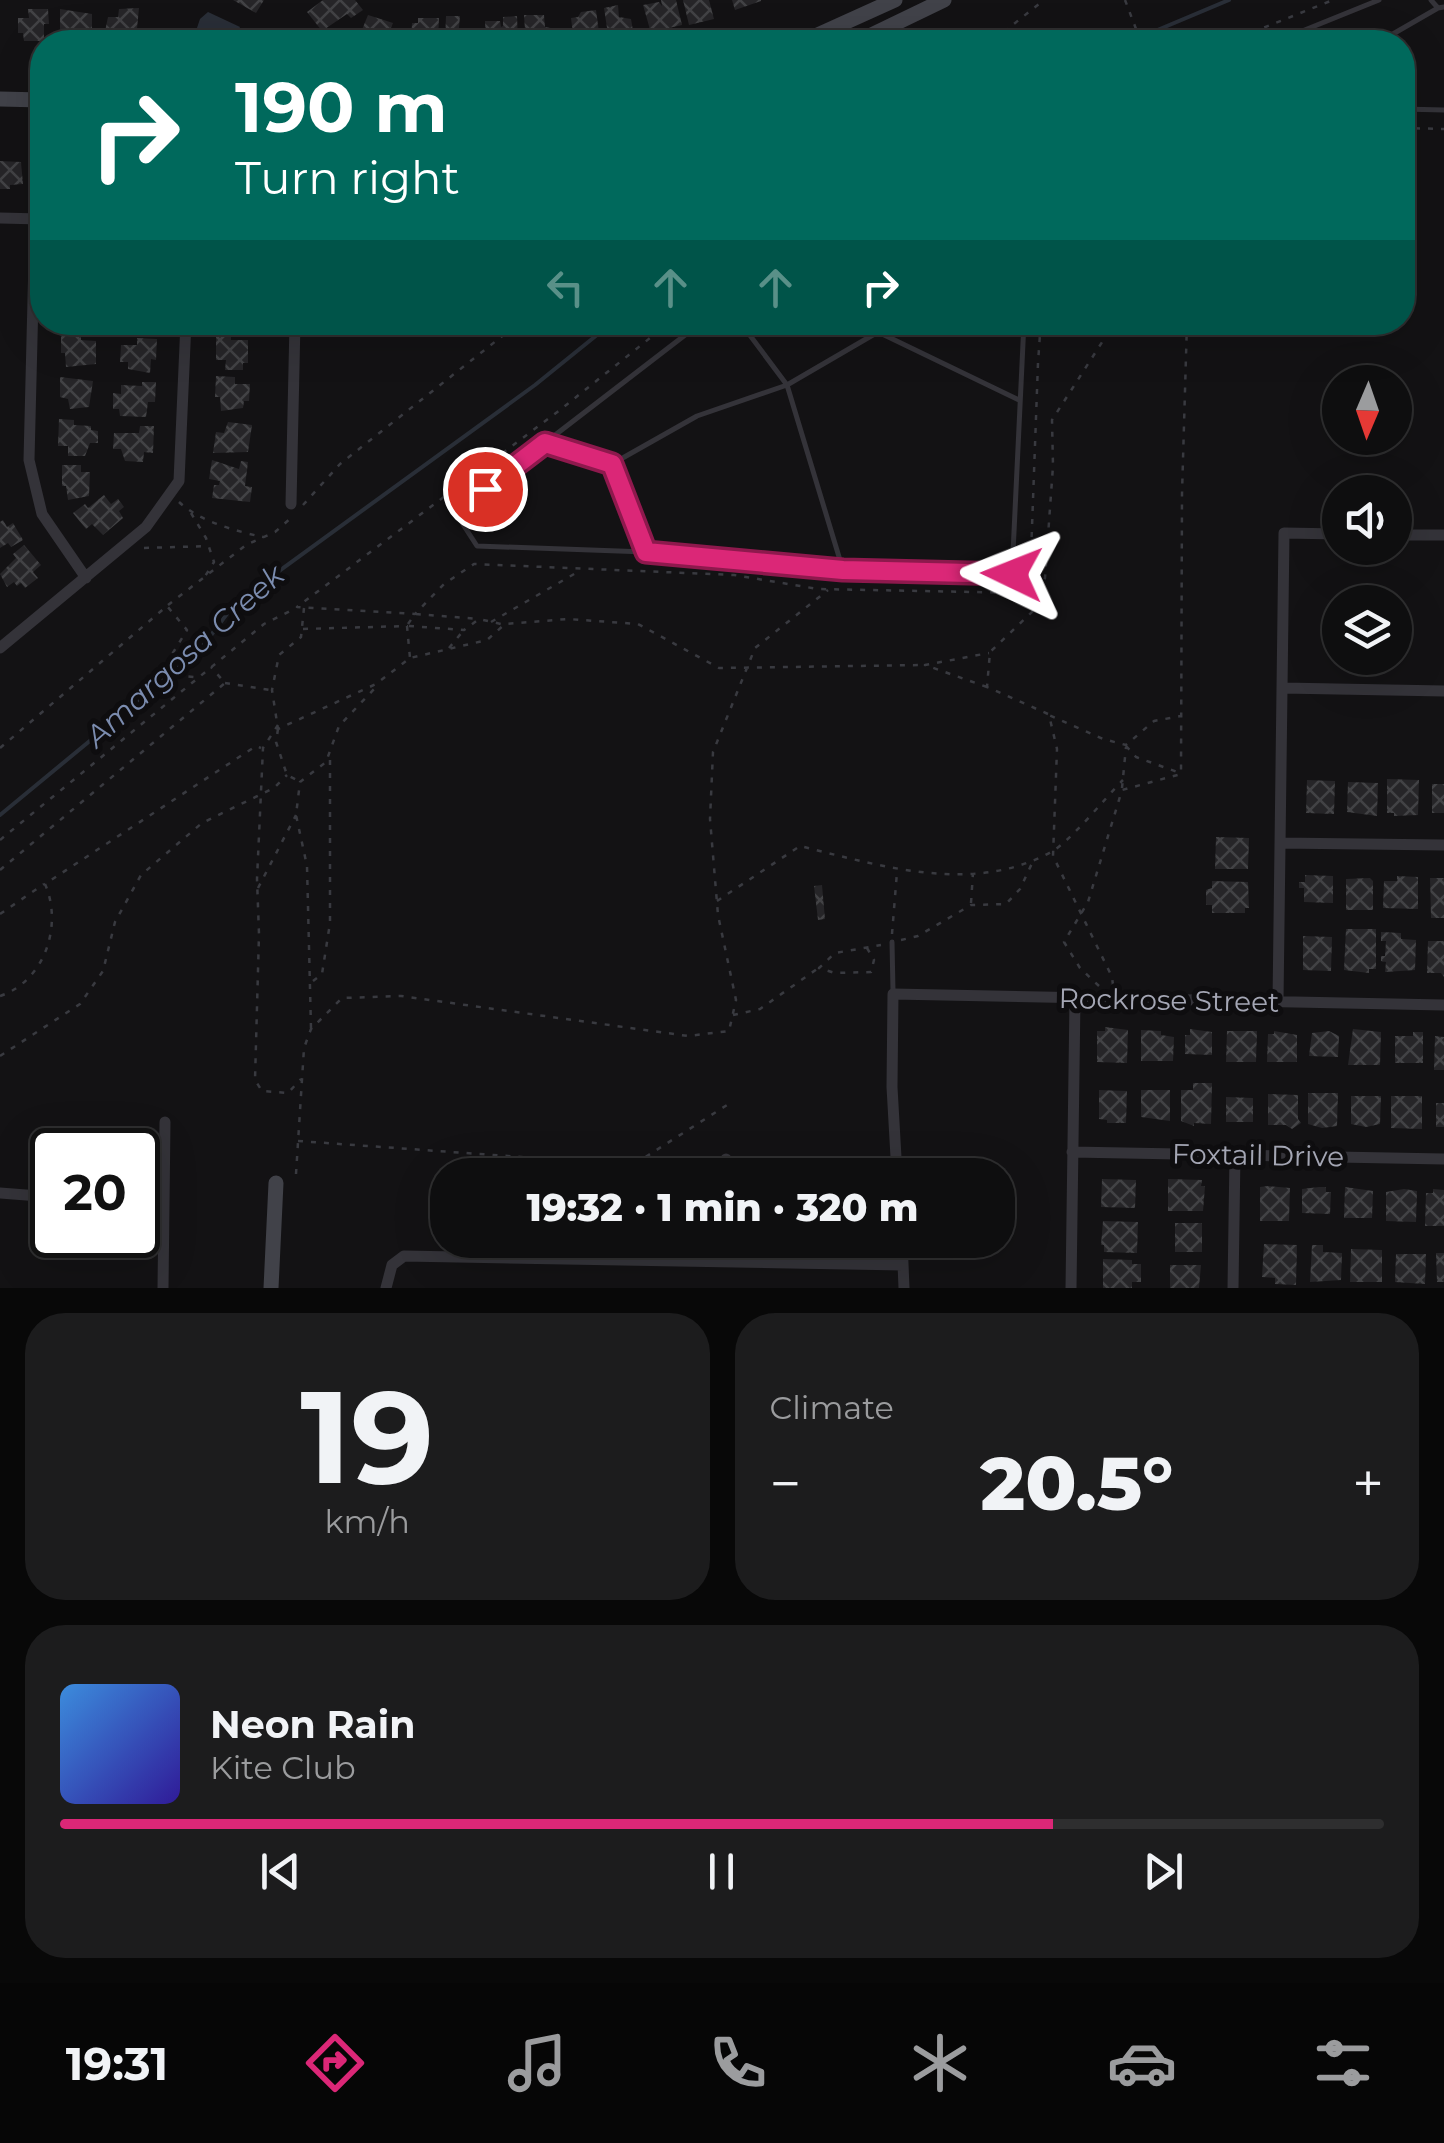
<!DOCTYPE html>
<html lang="en">
<head>
<meta charset="utf-8">
<style>
	body { margin:0; font-family:Montserrat,sans-serif; background:#1c1c1d; color:#f1f3f6; height:100vh; display:flex; flex-direction:column; font-size:38px; white-space:nowrap }
	* { box-sizing:border-box; margin:0 }
	p { font-size:32px; color:#9b9c9e }
	.icon { flex:none; width:55px; height:55px; fill:none; stroke:currentColor; stroke-width:2; stroke-linecap:round; stroke-linejoin:round }
	.map { position:relative; height:1288px; overflow:hidden }
	.details { display:flex; flex-direction:column; gap:25px; padding:25px; background:#080808; flex:1 }
	.details>* { flex:none }
	.banner { position:absolute; left:30px; top:30px; width:1385px; height:305px; border-radius:40px; box-shadow:0 10px 40px #0002,0 0 0 2px #2e2e2f; background:#00695c; color:#fff; overflow:hidden }
	.needle { width:65px; rotate:182deg }
	.controls { position:absolute; left:1322px; top:365px; display:grid; gap:20px }
	.controls a { display:grid; place-items:center; width:90px; height:90px; border-radius:50%; background:#0e0e0f; box-shadow:0 10px 40px #0002,0 0 0 2px #2e2e2f; font-size:50px }
	.speed { position:absolute; left:30px; top:1128px; display:flex; gap:20px; font-size:50px; font-weight:700; text-align:center }
	.speed>* { display:grid; place-content:center; width:130px; height:130px; border-radius:50%; background:#0e0e0f; box-shadow:0 10px 40px #0002,0 0 0 2px #2e2e2f; line-height:1 }
	.speed .limit { border:5px solid #111; border-radius:15px; background:#fff; color:#111 }
	.pin { position:absolute; display:grid; place-items:center; width:85px; height:85px; color:#fff; margin:-42px; border:5px solid #fff; border-radius:50%; box-shadow:0 2px 10px #0007 }
	.me { position:absolute; width:110px; margin:-55px; rotate:272deg; stroke-linejoin:round; filter:drop-shadow(0 0 8px #0008) }
	.turn { display:flex; align-items:center; gap:35px; height:210px; padding:0 40px; font-size:45px }
	.turn .icon { width:130px; height:130px; stroke-width:2.5 }
	.turn b { display:block; font-size:70px; line-height:85px }
	.lanes { display:flex; align-items:center; height:95px; padding:0 40px; background:#0003; justify-content:center; gap:50px; direction:ltr }
	.lanes .off { opacity:.35 }
	.big { font-size:75px; font-weight:800; line-height:1.1 }
	.details .card { flex:1; display:flex; flex-direction:column; justify-content:center; gap:15px; min-width:0; padding:0 35px; border-radius:40px; background:#1c1c1d }
	.details .dial { align-items:center; gap:0 }
	.dial b { font-size:130px; line-height:1 }
	.song { display:flex; align-items:center; gap:30px }
	.cover { width:120px; height:120px; border-radius:15px; background:linear-gradient(135deg,hsl(210 70% 55%),hsl(250 70% 35%)) }
	.played { height:10px; border-radius:5px; background:linear-gradient(90deg,#db2777 75%,#2e2e2f 75%) }
	.keys { display:flex; justify-content:space-around; direction:ltr }
	.heat { display:flex; justify-content:space-between; align-items:center; font-size:55px; direction:ltr }
	.details .tiles { flex:1; display:grid; gap:25px; grid-template-columns:1fr 1fr }
	.card:last-child { grid-column:span 2 }
	.trip { position:absolute; left:430px; top:1158px; width:585px; height:100px; border-radius:40px; background:#0e0e0f; box-shadow:0 10px 40px #0002,0 0 0 2px #2e2e2f; font-weight:800; line-height:100px; text-align:center }
	.tab-bar { display:flex; height:160px; justify-content:space-around; align-items:center; background:#060606; color:#9b9c9e }
	.tab-bar .icon { width:70px; height:70px }
	.tab-bar .selected { color:#db2777 }
	.tab-bar b { font-size:45px; color:#f1f3f6 }
	.map>svg:first-child { display:block }
	.water { fill:url(#water-waves) }
	.lines { fill:none; stroke-linecap:round; stroke-linejoin:round }
	.stream { stroke:#292e37; stroke-width:4 }
	.building { fill:url(#building-cross-hatch) }
	.path { stroke:#393a40; stroke-width:2.5; stroke-dasharray:5 8; stroke-linecap:butt }
	.lane { stroke:#343339; stroke-width:5 }
	.street { stroke:#343339; stroke-width:11 }
	.secondary { stroke:#414249; stroke-width:15 }
	.route-casing { stroke:#8e194d; stroke-width:25 }
	.route { stroke:#db2777; stroke-width:18 }
	.labels { text-anchor:middle; stroke-width:10; stroke-linejoin:round; paint-order:stroke }
	.street-label { font-size:28px; fill:#a4a6b4; stroke:#0e0d0f }
	.water-label { font-size:30px; font-style:italic; fill:#7b8caf; stroke:#0e0d0f }
</style>
</head>
<body>
<div class="map">
<svg width="1444" height="1288" viewBox="0 0 1444 1288">
	<defs>
		<pattern id="water-waves" width="16" height="10" patternUnits="userSpaceOnUse" patternTransform="scale(2.5)"><rect width="16" height="10" fill="#292e37"/><path d="M0 5q4-4 8 0t8 0" fill="none" stroke="#454952"/></pattern>
		<pattern id="building-cross-hatch" width="8" height="8" patternUnits="userSpaceOnUse" patternTransform="scale(2.5)"><rect width="8" height="8" fill="#262528"/><path d="M0 0l8 8M0 8l8-8" fill="none" stroke="#424245"/></pattern>
	</defs>
	<rect width="100%" height="100%" fill="#131214"/>
	<path class="water" d="M208,12L240,27L237,33L207,38L196,31L200,19Z"/>
	<g class="lines">
		<path class="stream" d="M1129,42L1229,0
			M0,815L200,650L235,603L535,385L613,322"/>
	</g>
	<path class="building" d="M233,0H264L256,13Z
		M323,0H355L363,10L351,18L347,14L322,31L307,12Z
		M661,0H676L682,25L669,28L664,31L666,37L653,40L643,5L659,2L662,6Z
		M683,0H709L714,19L689,25Z
		M732,0H761V1L735,10Z
		M618,5L619,17L631,19L634,37L609,41L604,8Z
		M139,8L136,39L116,42L104,36L108,17H118L119,9Z
		M28,9H48L49,24H44V41H24L23,33H18V18H29Z
		M60,9L92,14V40L85,39L84,42L60,41Z
		M596,10L600,40L574,42L571,18L578,17L581,12Z
		M368,15L393,23L385,42H357Z
		M524,15H544L545,27L556,29L557,42H531L530,30H525Z
		M446,16H460L459,28H471L470,42H445Z
		M517,16L518,42H486L485,21H500L501,27L503,26V17Z
		M418,18H439L438,42H411L412,23H418Z
		M39,160L42,161V179H32L33,163Z
		M0,161L21,162L23,184L10,185V189H0Z
		M61,333L81,334V340L96,341V364L66,367L65,353H61Z
		M216,334H231V340H248V363H243V370H225L226,360H216Z
		M137,338L157,339L156,360L151,359L150,373L128,369V362H120L121,345H137Z
		M216,376L235,377V384H250L249,401H244L243,408L221,411L220,397H215Z
		M60,377L93,381L89,407L70,409L68,399L60,397Z
		M142,382H156L155,402H148L146,417L120,416L119,409H113V393L121,394V385L142,386Z
		M59,419L74,420V425L91,426V430L98,431V443H90L85,456H68V446H58Z
		M228,422L252,425L248,452L213,453L216,432L224,433Z
		M140,426H154L153,453L144,452L143,462L125,461L121,449H113L114,433H139Z
		M212,460L239,469L241,461L248,462L245,486L252,487L250,502L212,498L214,485H219L220,481L209,479Z
		M62,465H81V472H90L89,496L68,500L66,486H62Z
		M104,495L111,504L118,499L124,507L119,511L123,518L103,535L92,524L86,529L73,513L85,504L88,508Z
		M3,520L7,527L13,523L23,540L11,547L8,543L0,548V522Z
		M24,545L41,565L33,572L38,578L25,588L21,583L17,586L14,582L7,587L0,574L16,558L13,554Z
		M1387,779L1419,780L1418,815L1394,816V813H1387Z
		M1307,780L1335,781L1334,814L1306,813Z
		M1348,782L1378,783L1377,816L1347,812Z
		M1432,784H1444V813H1432Z
		M1216,837L1249,838L1248,869H1215Z
		M1305,875L1333,876V903L1304,902V888H1299V882H1305Z
		M1397,876L1418,877V909L1383,908L1384,881H1397Z
		M1370,878L1373,881V910H1346V879Z
		M1430,878H1444V918H1431Z
		M1212,881L1248,882L1249,908H1245V913H1212V905H1206V890L1212,888Z
		M822,885L825,919L818,920L814,886Z
		M1346,929H1376V969H1369V973L1344,970Z
		M1381,932L1401,933V939L1416,940L1415,970L1385,972L1386,962L1381,961V956H1385L1386,941H1381Z
		M1303,936L1332,937L1331,971L1303,970Z
		M1428,941H1444V977L1441,973H1427Z
		M1105,1027L1128,1030L1127,1063L1097,1062V1031H1105Z
		M1190,1029L1212,1032V1055L1185,1054V1035H1190Z
		M1353,1029L1381,1032L1380,1065H1348Z
		M1141,1030L1161,1031V1035L1174,1037L1173,1061H1141Z
		M1227,1031H1257L1256,1062H1226Z
		M1274,1031L1297,1035V1062H1267L1268,1034H1274Z
		M1329,1031L1339,1036L1338,1057L1309,1056L1312,1033Z
		M1413,1032H1423V1063H1395V1036H1413Z
		M1435,1036L1444,1037V1070H1434Z
		M1193,1083H1212L1211,1124L1194,1123V1126L1181,1121V1090H1193Z
		M1099,1090L1127,1091L1126,1123H1107V1120L1099,1119Z
		M1141,1090H1170V1121L1141,1117Z
		M1308,1093H1338L1337,1126L1322,1128L1308,1124Z
		M1268,1094L1298,1095V1119L1301,1123L1292,1129L1286,1125H1268Z
		M1351,1096H1381L1380,1124L1366,1127L1351,1124Z
		M1391,1096H1422V1129L1391,1128Z
		M1226,1097L1253,1098V1122H1226Z
		M1436,1103H1444V1127H1436Z
		M1102,1179L1136,1180L1135,1208L1101,1207Z
		M1168,1179L1202,1180L1201,1186H1205L1203,1211H1168Z
		M1268,1186L1290,1188L1289,1221H1260V1187Z
		M1319,1187H1326V1192H1331L1330,1214L1302,1213V1189Z
		M1345,1187L1373,1191L1372,1218H1344Z
		M1404,1189L1417,1191L1416,1222L1386,1221V1192Z
		M1433,1189L1444,1190V1226H1425L1426,1193H1433Z
		M1103,1221L1138,1222L1137,1253L1104,1252V1245H1101Z
		M1175,1223H1202V1252H1175Z
		M1264,1244L1297,1245L1296,1285L1275,1284V1278L1262,1277Z
		M1312,1245H1323V1252L1342,1253L1341,1280L1310,1282Z
		M1351,1249L1382,1250V1282H1350Z
		M1436,1253H1444V1282H1437Z
		M1396,1254H1426L1425,1284L1395,1282Z
		M1103,1259L1132,1260V1264H1141V1282H1132V1288H1103Z
		M1170,1265H1201L1199,1288H1170Z"/>
	<g class="lines">
		<path class="path" d="M1125,0L1141,42
			M980,42L1005,31L1044,0
			M1228,42L1333,0
			M1402,128L1444,129
			M670,322L560,410L297,607L415,614L444,584L474,564L734,575L818,589L1023,593L1030,582L1038,363L1040,334L1045,322
			M179,502C199,521 235,531 263,537
			M303,505L340,464L520,322
			M191,513L206,538L214,562L204,578
			M144,548L209,546
			M168,605L246,545L275,532L291,518
			M304,608L301,637L279,655L272,690L278,729L376,684L410,658L487,640L505,624L568,619L638,624L719,668L925,665
			M491,622L581,570
			M408,624L415,614L479,619
			M409,626L464,630L479,619L501,624
			M303,629L407,626L410,658
			M449,648L463,631
			M225,683L270,690
			M987,687L925,665L989,653
			M1048,714L987,687L990,652L1033,611L1045,578L1053,466L1052,420L1115,322
			M278,725L263,748L257,879L259,934L255,1080L262,1091L288,1093L301,1079
			M278,729L276,742L287,775L299,781
			M1126,746L1136,757L1180,773
			M0,748L167,606L187,630L171,656V665L182,676L195,677
			M1122,788L1126,747
			M0,840L264,624L296,608
			M0,870L225,683L211,667
			M258,888L296,815
			M717,901L800,846C881,866 973,895 1051,852C1071,841 1105,798 1123,780
			M971,903L973,873
			M0,914L44,884
			M892,934L897,872
			M901,940L918,936L971,905L1006,904L1020,889L1034,859
			M867,948L874,960L871,972L835,973L819,968L835,953L881,945
			M313,981L322,974L330,923V754
			M1113,985L1112,977L1053,856L1057,749L1049,715L1103,739L1126,745L1154,721L1181,716
			M1099,986L1080,968L1064,942L1088,902L1122,790L1181,774L1182,494L1187,322
			M0,996C45,981 63,925 45,884L256,746L261,748
			M733,1015L760,1009L817,969
			M311,1028L307,866L296,815L300,782L326,762L339,726L376,687
			M0,1056L80,1004L103,971L115,922L141,875L202,823L274,788L287,775
			M298,1141L633,1165L727,1105
			M296,1174L304,1048L311,1029L342,998L401,996L688,1036L729,1031L736,1000L718,915L710,819L713,752L755,648L828,590"/>
		<path class="lane" d="M1431,0L1438,8L1444,7
			M1275,42L1379,0
			M1379,42L1438,8
			M1402,109L1444,110
			M740,322L787,385L843,570
			M878,332L1019,400
			M545,443L612,464L646,552L477,546L455,512L702,322
			M612,464L697,416L787,385L878,332L884,322
			M646,552L843,570L1012,574L1024,322
			M892,942L893,991"/>
		<path class="street" d="M0,218L41,219
			M35,219L29,460L42,514L86,578
			M291,504L295,322
			M1395,535H1444
			M0,648L146,527L179,481L186,322
			M1283,688L1444,691
			M1280,843L1444,845
			M1278,1002L1284,533L1340,534
			M1072,1152L1444,1159
			M726,1175V1159
			M897,1175L892,1087L893,994L1444,1005
			M0,1193L52,1197
			M138,1203L164,1205
			M902,1240L904,1288
			M725,1261V1240
			M163,1288L165,1122
			M386,1288L392,1265L404,1256L903,1265
			M1071,1288L1075,998
			M1233,1288L1235,1154"/>
		<path class="secondary" d="M802,42L895,0
			M857,42L944,0
			M0,99L42,100
			M271,1288L276,1183"/>
	</g>
	<g class="lines">
		<defs>
			<path id="route" d="M485,489L545,443L612,464L646,552L843,570L1012,574"/>
		</defs>
		<use href="#route" class="route-casing"/>
		<use href="#route" class="route"/>
	</g>
	<g class="labels">
		<g class="street-label">
			<text transform="translate(1169 1000) rotate(1)" y="10">Rockrose Street</text>
			<text transform="translate(1258 1155) rotate(1)" y="10">Foxtail Drive</text>
		</g>
		<g class="water-label">
			<text transform="translate(185 656) rotate(-42)" y="10">Amargosa Creek</text>
		</g>
	</g>
</svg>
<div class="controls">
<a><svg class="needle" viewBox="-14 -14 28 28"><path d="M0-13l5 13h-10z" fill="#e53935"/><path d="M0 13l5-13h-10z" fill="#9b9c9e"/></svg></a>
<a><svg class="icon" aria-label="sound" viewBox="0 0 24 24"><path d="M4 9h4l5-4v14l-5-4H4zM17 9q2 3 0 6"/></svg></a>
<a><svg class="icon" aria-label="layers" viewBox="0 0 24 24"><path d="M12 4l9 5-9 5-9-5zM3 14l9 5 9-5"/></svg></a>
</div>
<div class="speed"><div class="limit">20</div></div>
<div class="pin" style="left:485px;top:489px;background:#d93025"><svg class="icon" aria-label="arrive" viewBox="0 0 24 24"><path d="M6 21V4h12l-3 4 3 4H6"/></svg></div>
<svg class="me" style="left:1012px;top:574px" viewBox="-20 -20 40 40"><path d="M0-17L14 15 0 8-14 15z" fill="#db2777" stroke="#fff" stroke-width="4"/></svg>
<div class="trip">19:32 · 1 min · 320 m</div>
<div class="banner">
<div class="turn"><svg class="icon" aria-label="right" viewBox="0 0 24 24"><path d="M7 20v-9h11M14 6l5 5-5 5"/></svg><div><b>190 m</b>Turn right</div></div>
<div class="lanes"><svg class="icon off" aria-label="left" viewBox="0 0 24 24"><path d="M17 20v-9H6M10 6l-5 5 5 5"/></svg><svg class="icon off" aria-label="ahead" viewBox="0 0 24 24"><path d="M12 20V5M6 11l6-6 6 6"/></svg><svg class="icon off" aria-label="ahead" viewBox="0 0 24 24"><path d="M12 20V5M6 11l6-6 6 6"/></svg><svg class="icon" aria-label="right" viewBox="0 0 24 24"><path d="M7 20v-9h11M14 6l5 5-5 5"/></svg></div>
</div>
</div>
<section class="details">
<div class="tiles">
<div class="card dial"><b>19</b><p>km/h</p></div>
<div class="card"><p>Climate</p>
<div class="heat"><a>−</a><b class="big">20.5°</b><a>+</a></div>
</div>
<div class="card">
<div class="song"><i class="cover"></i><div><b>Neon Rain</b><p>Kite Club</p></div></div>
<div class="played"></div>
<div class="keys"><svg class="icon" aria-label="previous" viewBox="0 0 24 24"><path d="M18 5L8 12l10 7zM5 5v14"/></svg><svg class="icon" aria-label="pause" viewBox="0 0 24 24"><path d="M8 5v14M16 5v14"/></svg><svg class="icon" aria-label="next" viewBox="0 0 24 24"><path d="M6 5l10 7-10 7zM19 5v14"/></svg></div>
</div>
</div>
</section>
<nav class="tab-bar">
<b>19:31</b>
<svg class="icon selected" aria-label="directions" viewBox="0 0 24 24"><path d="M12 3l9 9-9 9-9-9zM9 14v-3h6M13 9l2 2-2 2"/></svg>
<svg class="icon" aria-label="music" viewBox="0 0 24 24"><path d="M9 18V5l10-2v13"/><circle cx="6" cy="18" r="3"/><circle cx="16" cy="16" r="3"/></svg>
<svg class="icon" aria-label="phone" viewBox="0 0 24 24"><path d="M5 4h4l2 5-3 2q2 4 5 5l2-3 5 2v4C11 20 4 13 5 4z"/></svg>
<svg class="icon" aria-label="climate" viewBox="0 0 24 24"><path d="M12 3v18M4 7l16 10M4 17L20 7"/></svg>
<svg class="icon" aria-label="car" viewBox="0 0 24 24"><path d="M5 17H2v-5l4-1 3-4h7l3 4 3 1v5h-3M9 17h6M6 11h13"/><circle cx="7" cy="17" r="2"/><circle cx="17" cy="17" r="2"/></svg>
<svg class="icon" aria-label="filters" viewBox="0 0 24 24"><path d="M4 7h16M4 17h16"/><circle cx="9" cy="7" r="2"/><circle cx="15" cy="17" r="2"/></svg>
</nav>
</body>
</html>
